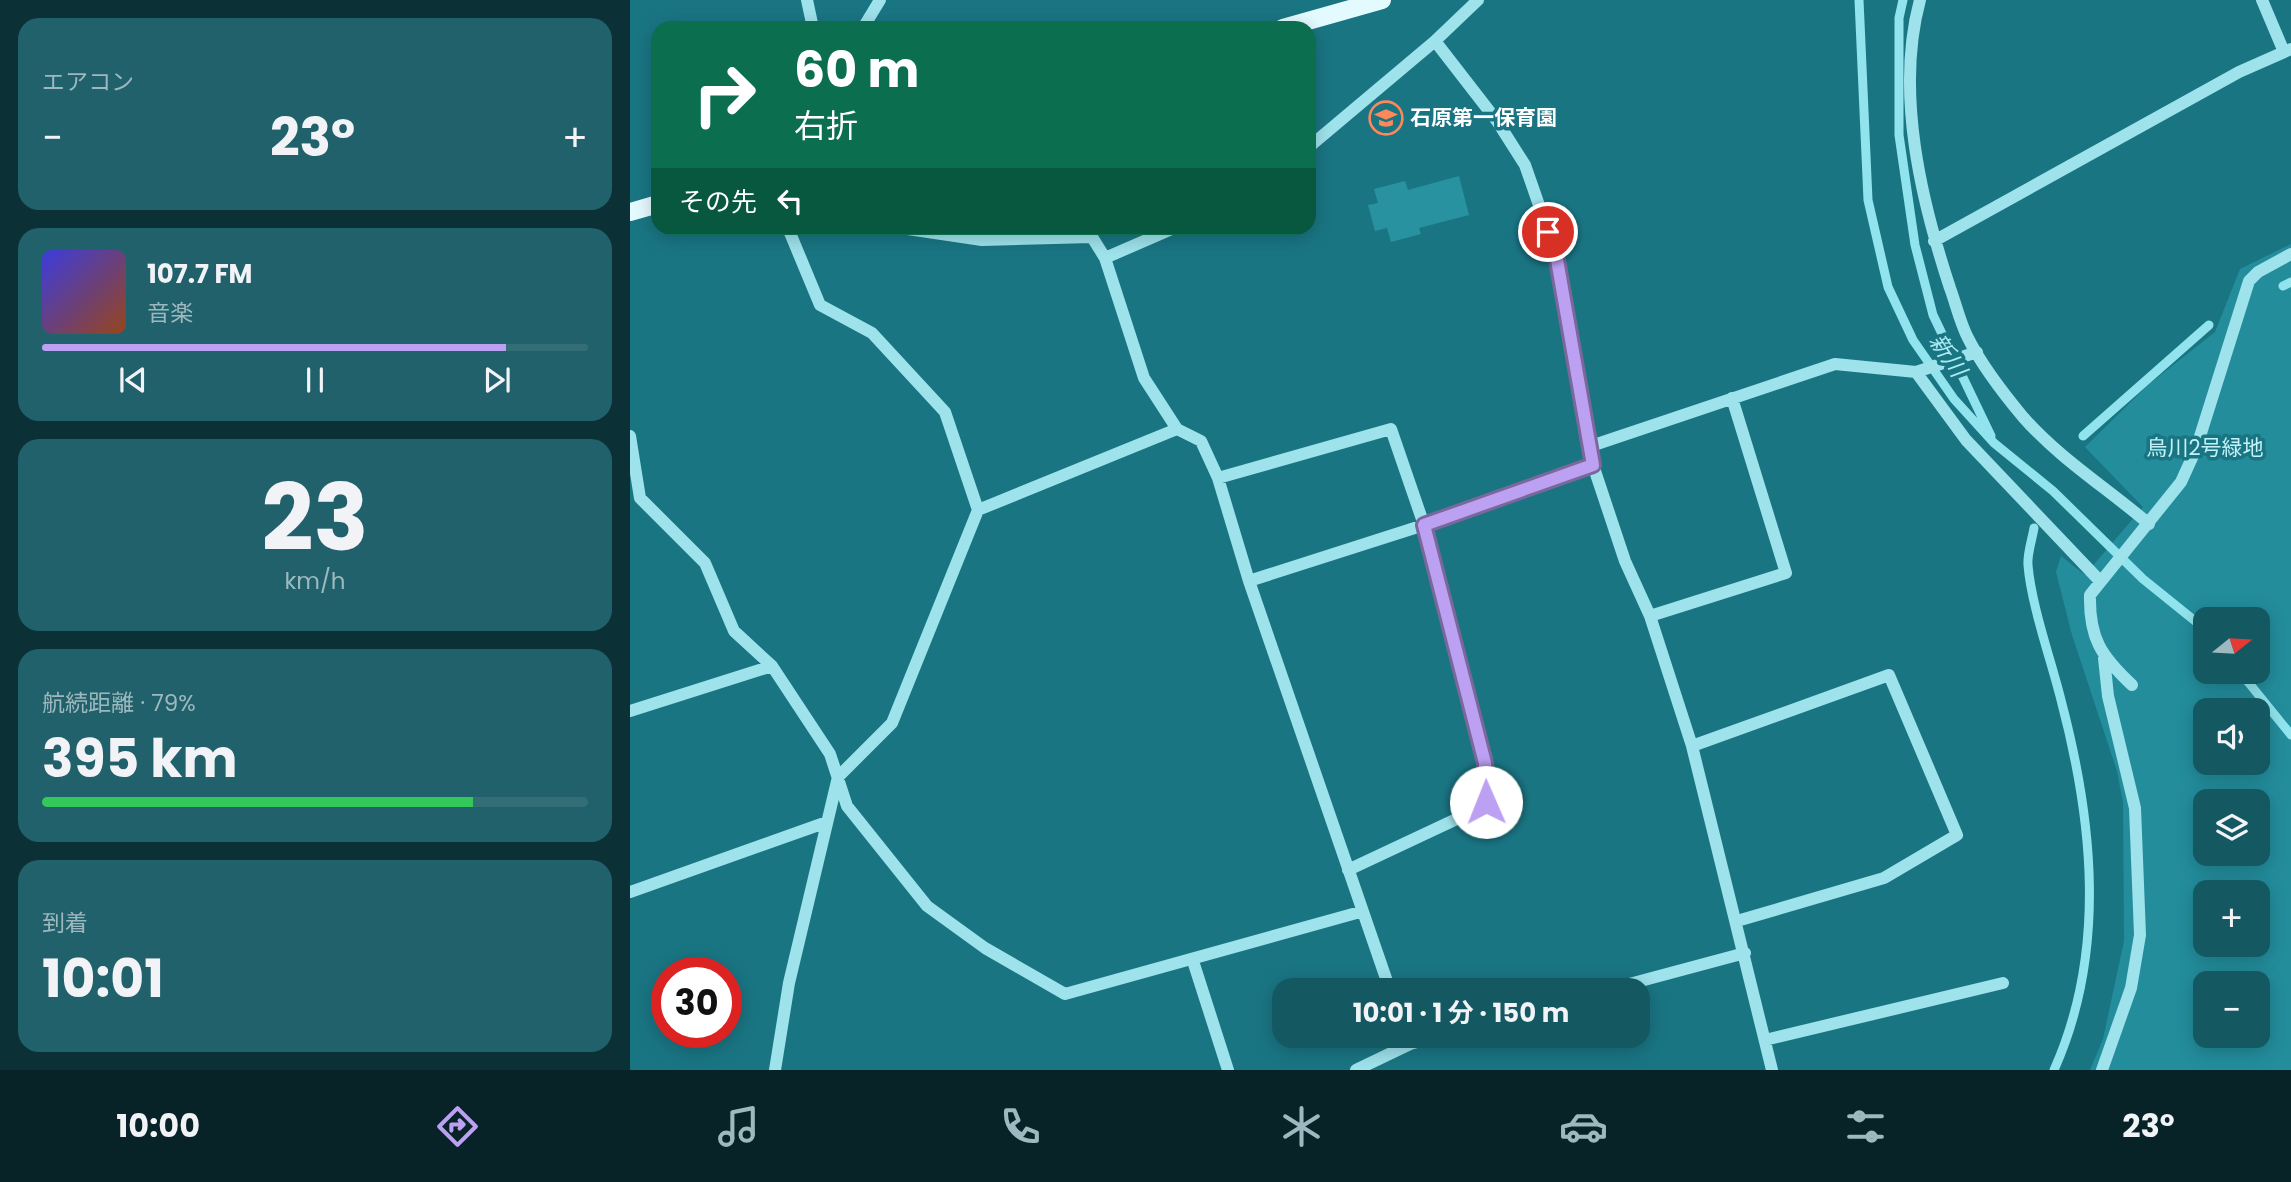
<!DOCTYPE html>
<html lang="ja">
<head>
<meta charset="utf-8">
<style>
	body { margin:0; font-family:Poppins,"Noto Sans JP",sans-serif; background:#21616b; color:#f1f3f6; height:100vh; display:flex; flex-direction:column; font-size:26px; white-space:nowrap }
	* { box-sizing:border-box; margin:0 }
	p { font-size:23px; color:#9db8be }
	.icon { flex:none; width:38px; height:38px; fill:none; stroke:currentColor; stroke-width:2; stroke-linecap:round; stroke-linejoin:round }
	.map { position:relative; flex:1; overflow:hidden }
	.drawer { display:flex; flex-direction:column; gap:18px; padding:18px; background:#0b3036; width:630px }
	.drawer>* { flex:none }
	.guide { position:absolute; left:21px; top:21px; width:665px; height:214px; border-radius:21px; box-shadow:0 4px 18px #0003; background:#0b6e4f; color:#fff; overflow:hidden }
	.needle { width:46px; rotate:72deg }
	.buttons { position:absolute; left:1563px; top:607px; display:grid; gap:14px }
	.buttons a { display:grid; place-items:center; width:77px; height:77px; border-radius:14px; background:#145862; box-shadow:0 4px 18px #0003; font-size:35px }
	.speed { position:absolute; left:21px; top:957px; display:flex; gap:14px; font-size:35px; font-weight:700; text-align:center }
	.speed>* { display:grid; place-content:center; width:91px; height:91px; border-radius:50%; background:#145862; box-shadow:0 4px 18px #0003; line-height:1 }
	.speed .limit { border:10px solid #d22; background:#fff; color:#111 }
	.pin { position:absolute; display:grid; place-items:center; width:60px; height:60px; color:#fff; margin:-30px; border:4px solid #fff; border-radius:50%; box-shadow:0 2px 7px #0007 }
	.me { position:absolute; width:77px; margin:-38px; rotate:359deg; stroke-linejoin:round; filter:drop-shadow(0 0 5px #0008) }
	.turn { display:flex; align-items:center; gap:24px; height:147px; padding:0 28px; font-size:32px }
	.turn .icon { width:91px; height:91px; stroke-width:2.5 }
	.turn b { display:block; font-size:49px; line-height:60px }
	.then { display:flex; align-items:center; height:66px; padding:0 28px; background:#0003; gap:14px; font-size:26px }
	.big { font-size:52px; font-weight:700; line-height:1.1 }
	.drawer .card { flex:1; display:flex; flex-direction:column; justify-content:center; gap:10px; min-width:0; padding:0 24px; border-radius:21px; background:#21616b }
	.drawer .dial { align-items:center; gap:0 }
	.dial b { font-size:91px; line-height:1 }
	.song { display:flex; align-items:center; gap:21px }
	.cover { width:84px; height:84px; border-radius:10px; background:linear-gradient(135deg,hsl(240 70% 55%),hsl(20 70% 35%)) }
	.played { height:7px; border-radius:4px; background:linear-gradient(90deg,#bca0f2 85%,#336e77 85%) }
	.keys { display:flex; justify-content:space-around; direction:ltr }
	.heat { display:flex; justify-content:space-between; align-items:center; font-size:38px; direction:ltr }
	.charge { height:10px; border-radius:5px; background:linear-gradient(90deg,#34c759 79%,#336e77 0) }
	.trip { position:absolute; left:642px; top:978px; width:378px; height:70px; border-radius:21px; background:#145862; box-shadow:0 4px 18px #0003; font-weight:700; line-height:70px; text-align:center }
	.menu { display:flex; height:112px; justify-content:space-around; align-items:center; background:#082327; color:#9db8be }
	.menu .icon { width:49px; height:49px }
	.menu .active { color:#bca0f2 }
	.menu b { font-size:32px; color:#f1f3f6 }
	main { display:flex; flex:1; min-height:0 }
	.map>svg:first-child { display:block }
	.green { fill:#238d9c; fill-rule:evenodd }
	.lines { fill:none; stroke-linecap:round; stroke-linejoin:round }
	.stream { stroke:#91e4ed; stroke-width:9 }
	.building { fill:#2892a1 }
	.minor { stroke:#9ee2eb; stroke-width:12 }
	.major { stroke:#e3faff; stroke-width:18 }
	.route-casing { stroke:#7a689d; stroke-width:18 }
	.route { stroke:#bca0f2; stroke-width:12 }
	.labels { text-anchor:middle; stroke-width:7; stroke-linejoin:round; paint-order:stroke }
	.poi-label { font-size:21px; font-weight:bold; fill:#fff; stroke:#1a7583; text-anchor:start }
	.park-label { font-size:21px; fill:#c3f2f8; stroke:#1a7583 }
	.water-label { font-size:23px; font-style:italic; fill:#aaebf3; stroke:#1a7583 }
</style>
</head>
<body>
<main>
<section class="drawer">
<div class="card"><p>エアコン</p>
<div class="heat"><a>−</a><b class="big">23°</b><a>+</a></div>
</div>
<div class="card">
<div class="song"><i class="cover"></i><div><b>107.7 FM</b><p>音楽</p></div></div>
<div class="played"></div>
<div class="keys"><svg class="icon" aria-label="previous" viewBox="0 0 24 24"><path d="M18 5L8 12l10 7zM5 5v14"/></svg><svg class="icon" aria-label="pause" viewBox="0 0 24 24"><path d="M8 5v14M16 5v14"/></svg><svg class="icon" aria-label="next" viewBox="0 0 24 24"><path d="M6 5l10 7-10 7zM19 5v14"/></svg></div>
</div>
<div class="card dial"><b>23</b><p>km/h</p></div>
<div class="card"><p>航続距離 · 79%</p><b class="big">395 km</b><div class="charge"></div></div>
<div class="card"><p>到着</p><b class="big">10:01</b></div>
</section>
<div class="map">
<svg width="1661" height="1070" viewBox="0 0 1661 1070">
	<rect width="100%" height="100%" fill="#1a7583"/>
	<path class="green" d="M1661,244V1070H1460L1473,1039L1494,941L1493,803L1487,771L1442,635L1426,572L1431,556L1455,575L1513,507L1455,447L1518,385L1585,332L1610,269ZM1575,620H1628V672H1575ZM1575,710H1628V763H1575ZM1575,802H1628V854H1575ZM1575,892H1628V945H1575ZM1575,984H1628V1036H1575Z"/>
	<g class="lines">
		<path class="stream" d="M1229,0L1238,200L1258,287L1283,340L1324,399L1364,443L1423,491L1513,579L1575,629
			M1273,0L1269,18V135L1285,245L1303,315L1361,436
			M1653,286L1661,282
			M1453,436L1579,325
			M1404,528C1402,540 1397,554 1398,565C1401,604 1421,660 1431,700C1463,821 1477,952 1424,1070
			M1610,672L1661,735"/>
	</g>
	<path class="building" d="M829,176L839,215L789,228L791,234L761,242L757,228L745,231L738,205L748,203L744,189L775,181L778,190Z"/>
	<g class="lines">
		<path class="minor" d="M177,0L183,28
			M1290,0C1265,92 1291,200 1320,288C1326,304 1330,323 1338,338C1352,366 1373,393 1393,417C1430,459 1477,488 1519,524
			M1632,0L1654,52
			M233,28L250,0
			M805,41L867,121L895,165L926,254L963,465L995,561L1020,616L1062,746L1142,1070
			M679,147L805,41L848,0
			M158,228L190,305L242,333L315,412L348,510
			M271,228L352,240L462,237L475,258L544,228
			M1304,241L1609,72L1661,49
			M475,258L514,378L547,429L571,441L588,478L619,581L760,990
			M1286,372L1347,352
			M0,436L10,498L75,563L104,631L142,666L200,754L217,806L297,906L355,948L435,994L730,912
			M961,446L1205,364L1286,372L1336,440L1469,580
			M588,478L761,429L794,525L855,763L856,802L833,816L718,870
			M619,581L794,525L963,465
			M1020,616L1156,573L1102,398
			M1502,685C1471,656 1459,638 1460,595L1551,482L1566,449L1619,281L1628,272L1661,254
			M0,711L142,666
			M1062,746L1259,675L1327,835L1254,878L1107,921
			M0,892L197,822
			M563,961L598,1070
			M977,990L1115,953
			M1135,1040L1373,983
			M145,1070L159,983L208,777L262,723L348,510L547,429
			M726,1070L780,1044L808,1036
			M1472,1070L1501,988L1510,935L1505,808L1478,696L1474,658"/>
		<path class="major" d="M653,28L752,0
			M0,212L28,204"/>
	</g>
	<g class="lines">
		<defs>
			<path id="route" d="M856,802L855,763L794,525L963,465L926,254L918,232"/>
		</defs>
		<use href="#route" class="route-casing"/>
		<use href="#route" class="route"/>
	</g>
	<defs>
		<symbol id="school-ring" viewBox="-11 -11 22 22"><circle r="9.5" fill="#1a7583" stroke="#fe885a" stroke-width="1.5"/><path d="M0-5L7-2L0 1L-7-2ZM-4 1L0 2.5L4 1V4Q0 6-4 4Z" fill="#fe885a"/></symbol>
	</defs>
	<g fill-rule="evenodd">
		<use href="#school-ring" x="737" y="99" width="38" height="38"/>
	</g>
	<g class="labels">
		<g class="poi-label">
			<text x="780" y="125">石原第一保育園</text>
		</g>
		<g class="park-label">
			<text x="1575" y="455">烏川2号緑地</text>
		</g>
		<g class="water-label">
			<text transform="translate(1318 355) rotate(56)" y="8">新川</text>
		</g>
	</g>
</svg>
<div class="buttons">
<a><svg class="needle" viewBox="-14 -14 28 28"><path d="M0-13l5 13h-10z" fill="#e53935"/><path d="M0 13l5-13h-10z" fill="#9db8be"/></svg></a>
<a><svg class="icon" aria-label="sound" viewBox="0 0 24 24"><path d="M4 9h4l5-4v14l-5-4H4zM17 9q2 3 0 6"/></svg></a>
<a><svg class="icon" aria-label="layers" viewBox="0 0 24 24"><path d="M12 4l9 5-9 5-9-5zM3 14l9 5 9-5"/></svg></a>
<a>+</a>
<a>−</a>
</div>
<div class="speed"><div class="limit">30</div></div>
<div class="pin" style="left:918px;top:232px;background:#d93025"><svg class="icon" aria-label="arrive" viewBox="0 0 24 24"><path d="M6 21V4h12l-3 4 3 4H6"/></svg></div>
<svg class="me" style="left:856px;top:802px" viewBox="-20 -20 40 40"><circle r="19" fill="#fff"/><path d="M0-13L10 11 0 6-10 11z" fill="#bca0f2"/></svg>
<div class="trip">10:01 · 1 分 · 150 m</div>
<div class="guide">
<div class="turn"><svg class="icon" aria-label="right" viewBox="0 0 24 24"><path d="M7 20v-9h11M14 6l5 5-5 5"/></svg><div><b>60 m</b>右折</div></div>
<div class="then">その先<svg class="icon" aria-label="left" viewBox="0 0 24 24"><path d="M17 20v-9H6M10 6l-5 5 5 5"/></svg></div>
</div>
</div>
</main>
<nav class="menu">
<b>10:00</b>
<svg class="icon active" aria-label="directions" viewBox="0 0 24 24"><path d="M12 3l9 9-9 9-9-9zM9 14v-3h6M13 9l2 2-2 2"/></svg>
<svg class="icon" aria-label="music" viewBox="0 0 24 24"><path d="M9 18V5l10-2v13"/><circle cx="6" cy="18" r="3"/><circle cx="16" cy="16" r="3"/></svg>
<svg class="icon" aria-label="phone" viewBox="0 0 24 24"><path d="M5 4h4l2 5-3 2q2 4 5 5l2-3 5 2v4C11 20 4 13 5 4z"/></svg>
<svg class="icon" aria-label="climate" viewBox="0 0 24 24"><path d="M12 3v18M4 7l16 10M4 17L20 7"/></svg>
<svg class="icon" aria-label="car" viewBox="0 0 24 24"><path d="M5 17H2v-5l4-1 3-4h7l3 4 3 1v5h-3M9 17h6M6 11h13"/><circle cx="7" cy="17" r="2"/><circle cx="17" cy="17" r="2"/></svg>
<svg class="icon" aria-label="filters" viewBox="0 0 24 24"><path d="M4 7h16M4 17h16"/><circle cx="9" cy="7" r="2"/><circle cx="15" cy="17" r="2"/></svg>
<b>23°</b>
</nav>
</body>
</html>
